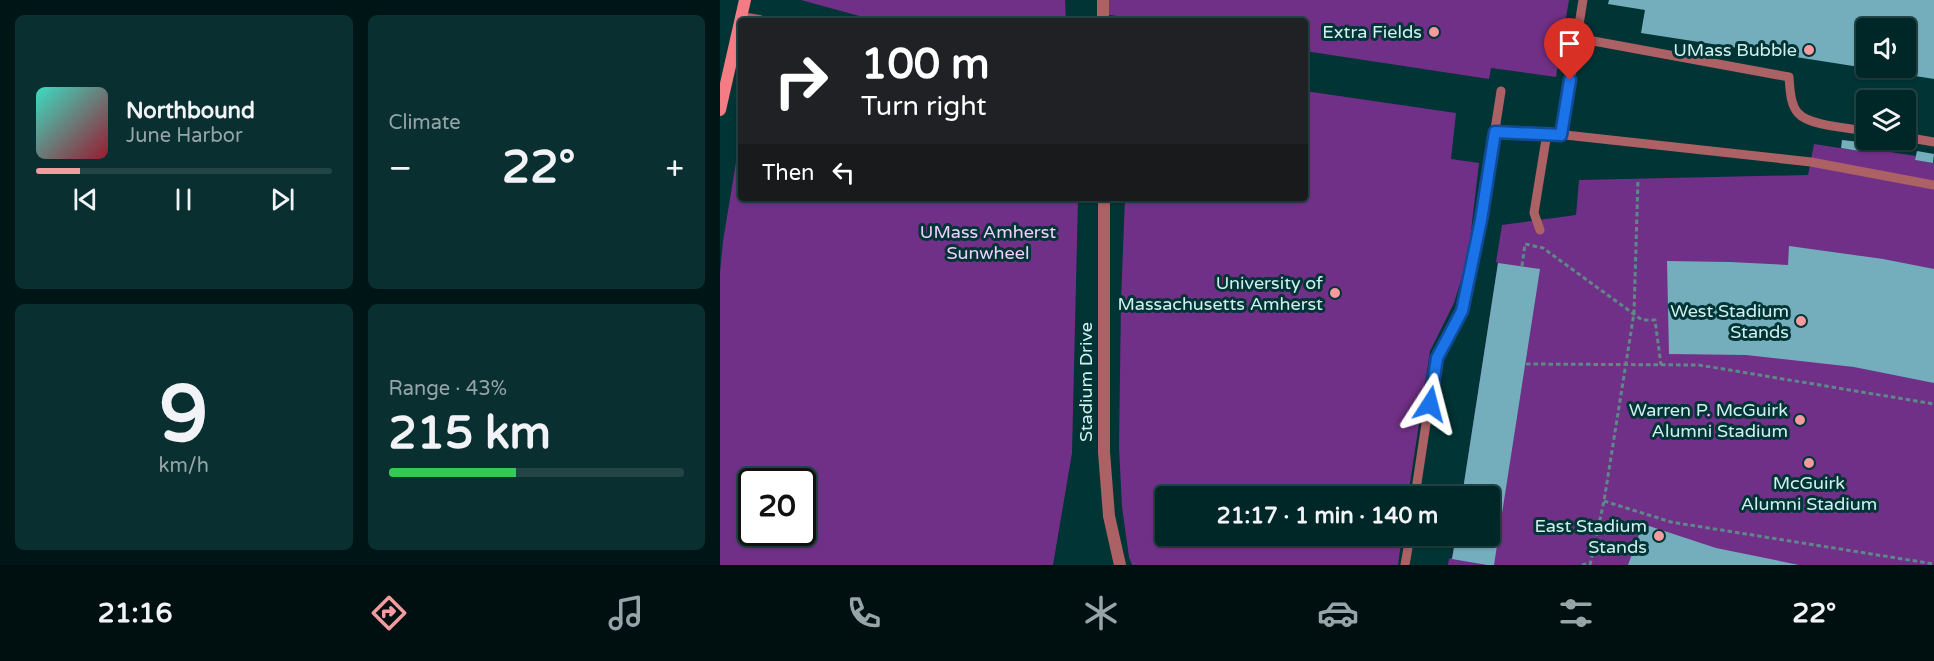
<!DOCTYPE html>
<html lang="en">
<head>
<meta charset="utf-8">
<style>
	body { margin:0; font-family:"Varela Round",sans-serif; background:#0a2f30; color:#f1f3f6; height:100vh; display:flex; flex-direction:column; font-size:22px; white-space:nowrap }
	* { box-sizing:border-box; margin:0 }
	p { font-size:20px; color:#95a5a8 }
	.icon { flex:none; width:33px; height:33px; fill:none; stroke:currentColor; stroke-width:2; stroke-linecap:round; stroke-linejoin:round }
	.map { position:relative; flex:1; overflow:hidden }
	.side { display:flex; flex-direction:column; gap:15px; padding:15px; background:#001516; width:720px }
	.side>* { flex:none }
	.hud { position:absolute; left:18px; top:18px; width:570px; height:183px; border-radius:6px; box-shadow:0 2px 4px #0004,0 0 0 2px #224445; background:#202124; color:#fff; overflow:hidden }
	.controls { position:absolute; left:1136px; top:18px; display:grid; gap:12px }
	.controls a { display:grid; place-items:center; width:60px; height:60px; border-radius:6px; background:#002728; box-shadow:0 2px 4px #0004,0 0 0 2px #224445; font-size:30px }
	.speed { position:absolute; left:18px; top:468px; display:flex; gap:12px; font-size:30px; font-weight:700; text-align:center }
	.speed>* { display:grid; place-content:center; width:78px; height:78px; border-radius:50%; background:#002728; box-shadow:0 2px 4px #0004,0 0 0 2px #224445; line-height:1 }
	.speed .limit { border:3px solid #111; border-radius:9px; background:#fff; color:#111 }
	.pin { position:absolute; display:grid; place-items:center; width:51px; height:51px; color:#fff; margin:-62px -26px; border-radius:50% 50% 50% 0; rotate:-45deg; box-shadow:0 0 6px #0007 }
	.pin .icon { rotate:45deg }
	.me { position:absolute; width:66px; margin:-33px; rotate:9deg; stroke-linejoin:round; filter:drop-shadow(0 0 4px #0008) }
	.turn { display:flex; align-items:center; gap:21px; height:126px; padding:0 24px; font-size:27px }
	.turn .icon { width:78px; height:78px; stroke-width:2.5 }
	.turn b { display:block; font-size:42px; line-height:51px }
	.then { display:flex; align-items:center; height:57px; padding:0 24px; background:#0003; gap:12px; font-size:22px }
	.big { font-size:45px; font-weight:800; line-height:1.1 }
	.side .tile { flex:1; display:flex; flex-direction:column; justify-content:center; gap:9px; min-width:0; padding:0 21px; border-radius:9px; background:#0a2f30 }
	.side .dial { align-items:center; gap:0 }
	.dial b { font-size:78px; line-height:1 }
	.song { display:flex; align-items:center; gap:18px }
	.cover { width:72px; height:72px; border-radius:9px; background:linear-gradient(135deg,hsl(170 70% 55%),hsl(350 70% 35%)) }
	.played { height:6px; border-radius:3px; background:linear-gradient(90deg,#f49b9f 15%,#224445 15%) }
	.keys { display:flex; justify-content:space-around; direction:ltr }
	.heat { display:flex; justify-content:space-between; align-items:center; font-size:33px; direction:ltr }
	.charge { height:9px; border-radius:4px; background:linear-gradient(90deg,#34c759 43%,#224445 0) }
	.side .tiles { flex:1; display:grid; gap:15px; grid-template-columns:repeat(2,1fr) }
	.trip { position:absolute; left:435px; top:486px; width:345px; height:60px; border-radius:6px; background:#002728; box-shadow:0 2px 4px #0004,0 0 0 2px #224445; font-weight:800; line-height:60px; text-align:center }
	.tabs { display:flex; height:96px; justify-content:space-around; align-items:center; background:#001010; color:#95a5a8 }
	.tabs .icon { width:42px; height:42px }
	.tabs .current { color:#f49b9f }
	.tabs b { font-size:27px; color:#f1f3f6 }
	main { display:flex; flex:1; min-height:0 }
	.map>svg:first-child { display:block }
	.green { fill:#713087; fill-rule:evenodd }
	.building { fill:#74aebd }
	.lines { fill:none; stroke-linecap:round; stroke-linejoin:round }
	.path { stroke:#5d8888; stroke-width:3; stroke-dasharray:4.5 3; stroke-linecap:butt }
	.lane { stroke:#ac6165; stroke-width:9 }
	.street { stroke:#ac6165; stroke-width:12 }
	.secondary { stroke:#f47c85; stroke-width:12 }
	.route-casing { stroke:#114b97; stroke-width:15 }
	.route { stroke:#1a73e8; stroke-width:10 }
	.poi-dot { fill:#f49b9f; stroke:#003435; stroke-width:2 }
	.labels { text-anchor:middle; stroke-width:6; stroke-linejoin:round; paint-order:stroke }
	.poi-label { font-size:18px; fill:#d1efef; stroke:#003435; text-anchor:end }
	.park-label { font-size:18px; fill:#f2cfff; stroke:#003435 }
	.street-label { font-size:18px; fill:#d1efef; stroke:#003435 }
</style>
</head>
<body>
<main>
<section class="side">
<div class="tiles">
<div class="tile">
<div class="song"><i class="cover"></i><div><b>Northbound</b><p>June Harbor</p></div></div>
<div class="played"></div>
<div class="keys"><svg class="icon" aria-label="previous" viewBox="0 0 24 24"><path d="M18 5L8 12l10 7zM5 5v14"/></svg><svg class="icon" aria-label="pause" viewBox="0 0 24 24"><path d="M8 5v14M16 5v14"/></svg><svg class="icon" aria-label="next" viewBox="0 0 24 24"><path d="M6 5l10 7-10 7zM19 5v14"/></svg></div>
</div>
<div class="tile"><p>Climate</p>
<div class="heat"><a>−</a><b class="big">22°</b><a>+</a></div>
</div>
<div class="tile dial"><b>9</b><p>km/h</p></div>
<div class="tile"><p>Range · 43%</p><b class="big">215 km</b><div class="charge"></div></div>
</div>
</section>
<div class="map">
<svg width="1214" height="565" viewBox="0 0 1214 565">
	<rect width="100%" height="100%" fill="#003435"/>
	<path class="green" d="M81,0H345L346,21H172L143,17Z
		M385,0H849L836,77L771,68L769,79L585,51V21H432L383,14Z
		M585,91L736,113L731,159L759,163L748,257L734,303L710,351L688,496H446V536H682L678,565H412L409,557L402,507L399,447L401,301L405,198H585Z
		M21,132V198H358L352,453L333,565H0V273L3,241ZM32,482H82V532H32Z
		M1094,144L1139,151V147L1196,156L1195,160L1214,163V565H728L729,559L732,558L736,536H770V496H742L778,263L776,262L782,225L856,215L859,180L1088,175Z"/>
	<path class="building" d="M889,0H1214V79L1152,69L1185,68V28H1146V68L921,33L925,10L888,4Z
		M1122,140L1140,142L1139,151L1121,148Z
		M1197,151L1214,154L1213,163L1195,160Z
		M1069,246L1163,259L1214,269V383L1134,367L1026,355L949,354L947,261L1010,262L1068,265Z
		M778,263L820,269L774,565H767L732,559L736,536H770V496H742Z
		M923,524L996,548L1079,565H908Z"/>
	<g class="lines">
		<path class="path" d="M802,266L805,244L823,248L922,320H935L941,365
			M806,364L979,365L1214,404
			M884,501L951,522L1214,564
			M862,565L870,563
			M870,565L884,501L914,313L918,179"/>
		<path class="lane" d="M857,38L1069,77C1070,88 1070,104 1078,113C1089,126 1129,128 1146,131
			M775,132L827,133L1091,162L1214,185
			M841,135L863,0
			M1185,137L1214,142
			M820,230L814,213L827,133
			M695,496L716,358L742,311L761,220L781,91
			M685,565L690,536"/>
		<path class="street" d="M21,18L39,21
			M383,21V0
			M384,198V452L389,516L400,565"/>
		<path class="secondary" d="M0,110L25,0"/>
	</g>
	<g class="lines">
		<defs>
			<path id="route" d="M710,404L717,358L742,311L761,220L775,132L841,135L850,80"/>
		</defs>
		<use href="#route" class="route-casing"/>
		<use href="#route" class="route"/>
	</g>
	<g class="poi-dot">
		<circle cx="714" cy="32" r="6"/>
		<circle cx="1089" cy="50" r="6"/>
		<circle cx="615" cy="293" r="6"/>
		<circle cx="1081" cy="321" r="6"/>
		<circle cx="1080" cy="420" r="6"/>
		<circle cx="1089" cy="463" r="6"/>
		<circle cx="939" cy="536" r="6"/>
	</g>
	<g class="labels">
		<g class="poi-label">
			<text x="702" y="38">Extra Fields</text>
			<text x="1077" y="56">UMass Bubble</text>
			<text x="603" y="289">University of<tspan x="603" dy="21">Massachusetts Amherst</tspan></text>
			<text x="1069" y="317">West Stadium<tspan x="1069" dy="21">Stands</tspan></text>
			<text x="1068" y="416">Warren P. McGuirk<tspan x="1068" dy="21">Alumni Stadium</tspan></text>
			<text x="1089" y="489" text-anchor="middle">McGuirk<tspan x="1089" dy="21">Alumni Stadium</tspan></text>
			<text x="927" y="532">East Stadium<tspan x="927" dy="21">Stands</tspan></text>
		</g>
		<g class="park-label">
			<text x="268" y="238">UMass Amherst<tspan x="268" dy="21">Sunwheel</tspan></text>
		</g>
		<g class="street-label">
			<text transform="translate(366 382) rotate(-90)" y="6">Stadium Drive</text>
		</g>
	</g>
</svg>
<div class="controls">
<a><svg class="icon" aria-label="sound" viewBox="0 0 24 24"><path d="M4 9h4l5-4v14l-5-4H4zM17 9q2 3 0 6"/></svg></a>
<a><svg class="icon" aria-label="layers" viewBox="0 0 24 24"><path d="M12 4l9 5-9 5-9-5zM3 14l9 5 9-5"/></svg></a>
</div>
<div class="speed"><div class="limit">20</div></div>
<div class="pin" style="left:850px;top:80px;background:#d93025"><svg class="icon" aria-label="arrive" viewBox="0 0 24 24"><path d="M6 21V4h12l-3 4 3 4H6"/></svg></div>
<svg class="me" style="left:710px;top:404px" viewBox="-20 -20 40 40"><path d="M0-17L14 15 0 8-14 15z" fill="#1a73e8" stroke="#fff" stroke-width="4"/></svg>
<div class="trip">21:17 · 1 min · 140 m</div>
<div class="hud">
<div class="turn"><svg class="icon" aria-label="right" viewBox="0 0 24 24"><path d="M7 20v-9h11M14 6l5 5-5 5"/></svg><div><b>100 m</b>Turn right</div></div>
<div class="then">Then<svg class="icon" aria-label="left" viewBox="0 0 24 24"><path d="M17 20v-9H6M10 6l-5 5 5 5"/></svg></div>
</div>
</div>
</main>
<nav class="tabs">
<b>21:16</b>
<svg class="icon current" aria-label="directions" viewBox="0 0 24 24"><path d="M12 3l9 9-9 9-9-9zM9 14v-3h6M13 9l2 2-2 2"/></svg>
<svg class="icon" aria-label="music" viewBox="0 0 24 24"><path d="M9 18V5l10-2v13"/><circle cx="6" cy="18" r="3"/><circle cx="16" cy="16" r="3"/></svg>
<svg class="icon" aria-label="phone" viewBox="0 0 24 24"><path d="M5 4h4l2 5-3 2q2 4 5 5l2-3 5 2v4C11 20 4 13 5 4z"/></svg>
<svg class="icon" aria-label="climate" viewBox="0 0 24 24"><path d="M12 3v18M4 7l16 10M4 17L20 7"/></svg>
<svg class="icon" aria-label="car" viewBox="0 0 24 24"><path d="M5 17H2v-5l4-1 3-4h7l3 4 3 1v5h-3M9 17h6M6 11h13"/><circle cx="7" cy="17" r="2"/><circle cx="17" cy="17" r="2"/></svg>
<svg class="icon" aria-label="filters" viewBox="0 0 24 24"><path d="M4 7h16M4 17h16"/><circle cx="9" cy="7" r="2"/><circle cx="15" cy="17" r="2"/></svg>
<b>22°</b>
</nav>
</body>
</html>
